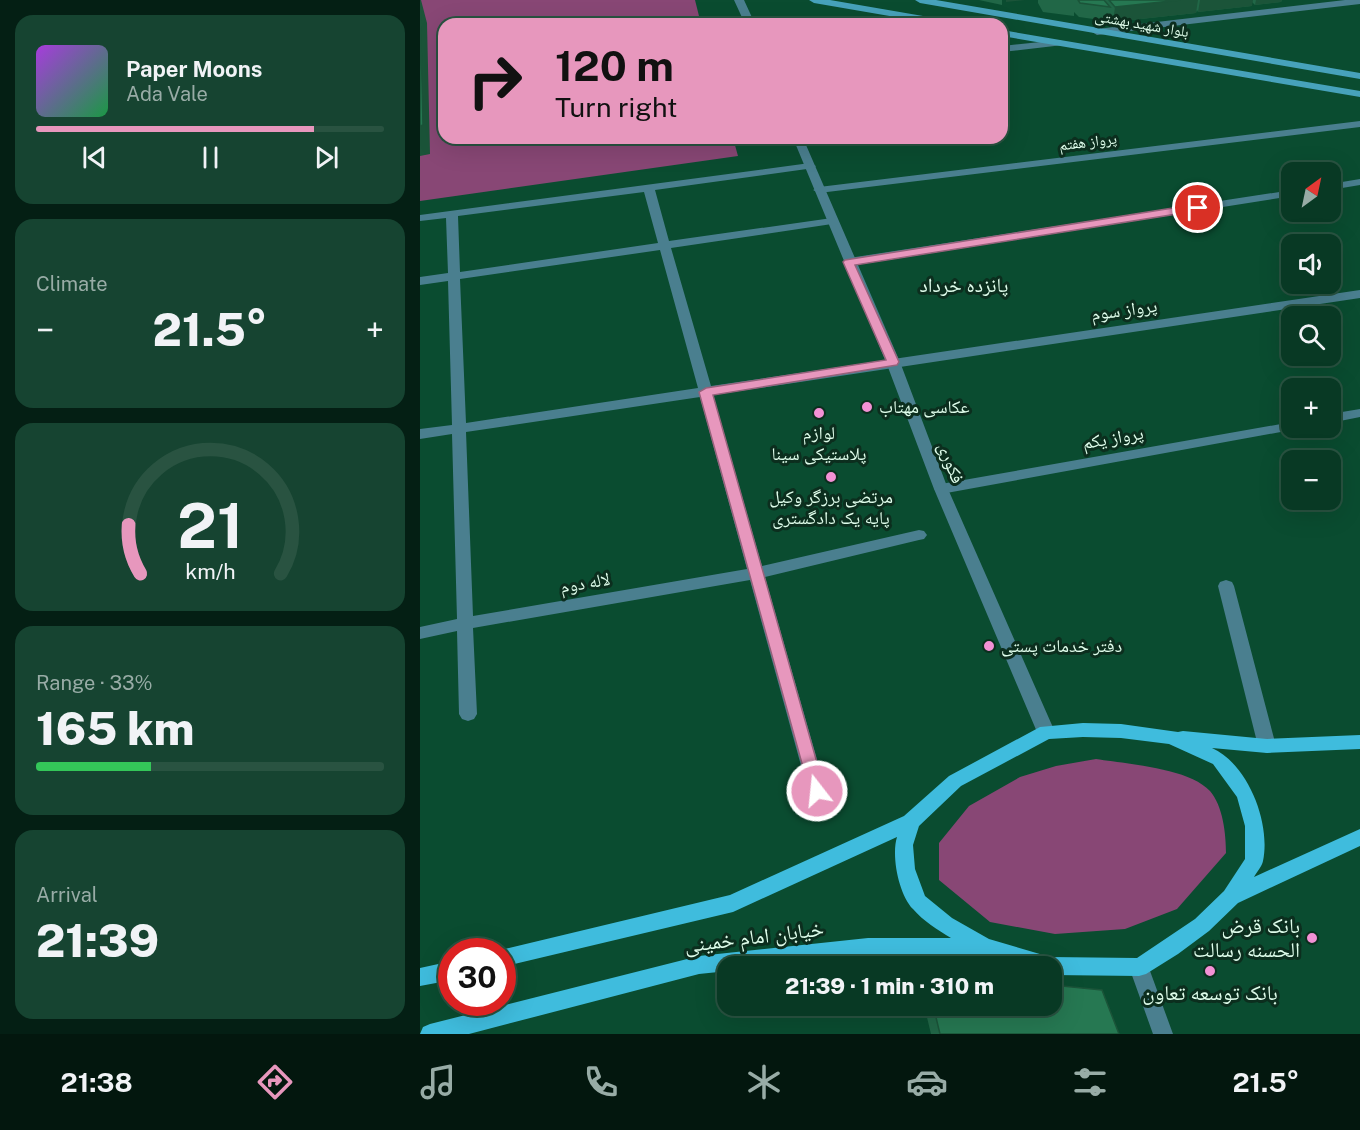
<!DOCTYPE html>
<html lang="en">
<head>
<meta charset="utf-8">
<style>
	body { margin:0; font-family:"Public Sans","Noto Naskh Arabic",sans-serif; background:#164431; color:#f1f3f6; height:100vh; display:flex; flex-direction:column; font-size:22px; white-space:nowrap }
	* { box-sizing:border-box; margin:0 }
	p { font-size:20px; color:#98aca6 }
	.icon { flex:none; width:33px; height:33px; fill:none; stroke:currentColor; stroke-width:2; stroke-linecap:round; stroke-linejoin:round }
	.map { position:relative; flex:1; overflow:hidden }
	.side { display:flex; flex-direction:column; gap:15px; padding:15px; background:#041f14; width:420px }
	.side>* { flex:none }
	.hud { position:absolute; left:18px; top:18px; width:570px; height:126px; border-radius:18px; box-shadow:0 6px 24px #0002,0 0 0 2px #295341; background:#e797bd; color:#111; overflow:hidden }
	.needle { width:39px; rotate:33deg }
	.controls { position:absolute; left:861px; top:162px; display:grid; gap:12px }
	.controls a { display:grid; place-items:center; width:60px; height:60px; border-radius:12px; background:#083924; box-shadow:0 6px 24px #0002,0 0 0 2px #295341; font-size:30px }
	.speed { position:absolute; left:18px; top:938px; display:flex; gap:12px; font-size:30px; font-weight:700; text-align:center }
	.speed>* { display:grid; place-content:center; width:78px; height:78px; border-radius:50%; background:#083924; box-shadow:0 6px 24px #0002,0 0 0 2px #295341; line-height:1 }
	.speed .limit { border:9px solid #d22; background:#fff; color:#111 }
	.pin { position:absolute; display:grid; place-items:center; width:51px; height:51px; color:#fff; margin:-26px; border:3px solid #fff; border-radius:50%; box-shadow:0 2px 6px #0007 }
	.me { position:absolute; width:66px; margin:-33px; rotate:344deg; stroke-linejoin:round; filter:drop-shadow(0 0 4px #0008) }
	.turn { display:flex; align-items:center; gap:21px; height:126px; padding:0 18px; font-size:27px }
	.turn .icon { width:78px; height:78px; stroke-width:2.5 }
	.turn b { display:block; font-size:42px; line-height:51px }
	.big { font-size:45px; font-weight:800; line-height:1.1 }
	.side .widget { flex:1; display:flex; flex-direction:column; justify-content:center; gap:9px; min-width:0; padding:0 21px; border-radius:18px; background:#164431 }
	.side .dial { align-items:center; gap:0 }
	.dial svg { height:156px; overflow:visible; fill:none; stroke:#295341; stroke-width:7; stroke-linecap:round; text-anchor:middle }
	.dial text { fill:#f1f3f6; stroke:none }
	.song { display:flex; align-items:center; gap:18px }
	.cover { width:72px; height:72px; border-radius:9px; background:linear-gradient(135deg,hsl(280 70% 55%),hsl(140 70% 35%)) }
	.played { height:6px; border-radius:3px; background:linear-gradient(90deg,#e797bd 80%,#295341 80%) }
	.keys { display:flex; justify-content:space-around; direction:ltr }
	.heat { display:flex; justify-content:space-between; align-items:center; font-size:33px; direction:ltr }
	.charge { height:9px; border-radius:4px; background:linear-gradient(90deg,#34c759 33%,#295341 0) }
	.trip { position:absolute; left:297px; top:956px; width:345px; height:60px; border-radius:18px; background:#083924; box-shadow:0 6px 24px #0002,0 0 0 2px #295341; font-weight:800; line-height:60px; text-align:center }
	.tabs { display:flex; height:96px; justify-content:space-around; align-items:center; background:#03170e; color:#98aca6 }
	.tabs .icon { width:42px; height:42px }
	.tabs .current { color:#e797bd }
	.tabs b { font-size:27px; color:#f1f3f6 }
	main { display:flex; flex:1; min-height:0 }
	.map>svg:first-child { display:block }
	.green { fill:#884775 }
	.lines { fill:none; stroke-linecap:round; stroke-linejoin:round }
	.minor { fill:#4a7f8f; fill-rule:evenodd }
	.tertiary { fill:#4a7f8f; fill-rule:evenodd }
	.secondary { fill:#47a2bb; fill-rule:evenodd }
	.primary { fill:#3fbcdd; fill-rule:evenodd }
	.wall { fill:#216747 }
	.shaded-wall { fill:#1b5439 }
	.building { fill:#267852; stroke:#1b5439; stroke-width:1.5 }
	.route { fill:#e797bd; stroke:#96627b; stroke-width:1.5 }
	.poi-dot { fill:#f391d5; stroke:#0c2e1e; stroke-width:2 }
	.labels { text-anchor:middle; stroke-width:6; stroke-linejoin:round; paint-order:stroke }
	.far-street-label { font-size:15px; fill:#dffdeb; stroke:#0c2e1e }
	.street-label { font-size:18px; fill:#dffdeb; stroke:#0c2e1e }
	.poi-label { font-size:18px; fill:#dffdeb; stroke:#0c2e1e; text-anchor:start }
	.neighbourhood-label { font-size:20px; fill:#dffdeb; stroke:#0c2e1e }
	.near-poi-label { font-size:21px; fill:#dffdeb; stroke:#0c2e1e; text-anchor:end }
	.near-street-label { font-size:21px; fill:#dffdeb; stroke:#0c2e1e }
</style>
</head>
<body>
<main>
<section class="side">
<div class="widget">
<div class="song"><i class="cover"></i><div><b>Paper Moons</b><p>Ada Vale</p></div></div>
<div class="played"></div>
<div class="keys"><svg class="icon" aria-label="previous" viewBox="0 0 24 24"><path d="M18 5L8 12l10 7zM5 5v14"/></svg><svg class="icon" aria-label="pause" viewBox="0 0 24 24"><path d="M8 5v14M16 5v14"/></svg><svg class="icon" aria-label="next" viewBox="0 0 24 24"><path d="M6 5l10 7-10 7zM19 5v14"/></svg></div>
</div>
<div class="widget"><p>Climate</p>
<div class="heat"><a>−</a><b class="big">21.5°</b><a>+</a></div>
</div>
<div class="widget dial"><svg viewBox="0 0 100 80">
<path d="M14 69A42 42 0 1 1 86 69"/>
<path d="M14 69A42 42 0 0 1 8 44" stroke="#e797bd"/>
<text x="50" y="56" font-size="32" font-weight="700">21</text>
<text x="50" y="72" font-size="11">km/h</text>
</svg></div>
<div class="widget"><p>Range · 33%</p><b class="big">165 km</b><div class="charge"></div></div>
<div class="widget"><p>Arrival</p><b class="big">21:39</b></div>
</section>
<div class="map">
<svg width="940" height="1034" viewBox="0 0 940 1034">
	<rect width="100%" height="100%" fill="#0a4c30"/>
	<path class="green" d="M0,0H275L281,24H24V138H313L318,156L0,201Z
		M676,759C707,764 769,768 790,791C803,806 806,834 806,853L757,909L705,929L635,934L570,922L519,880V843L549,806L600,777L636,766Z"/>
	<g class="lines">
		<path class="minor" d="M925,0H940V4L677,35L672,32L677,29Z
			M640,40L645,43L643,45L582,52V46Z
			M940,121V127L399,193L393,190L399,187Z
			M390,163L396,166L394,168L235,190L249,241L412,218L418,221L412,224L251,248L291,386L940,290V298L293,395L342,566L499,530L504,531L507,535L504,539L499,540L345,577L406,791L403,796L397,799L391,796L388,791L330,580L53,628L57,714L54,719L48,721L42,719L39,714L37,631L0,639V627L37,619L32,434L0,439V429L32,425L28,281L0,285V277L28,273L26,218L0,221V215ZM224,192L238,243L40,272L38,216ZM240,250L278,388L46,423L40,279ZM280,397L327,569L53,616L46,432Z
			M940,179V185L910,190V184Z
			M872,190V196L429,266L423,262L429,258Z
			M940,409V417L910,423V414Z
			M872,422V428H878L877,429L521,494L514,489L521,484Z
			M806,580L812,582L814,586L856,746L853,751L847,753L841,751L838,746L798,586L800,582Z"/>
		<path class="tertiary" d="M314,0H324L335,24H325Z
			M373,138H383L480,362L528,489L635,732L632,737L626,739L620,737L617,732L514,489L466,362Z
			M719,958L726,960L753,1034H733L709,967L712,960Z"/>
		<path class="secondary" d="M389,0H410L532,21L537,24H516L394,3Z
			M495,0H516L940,73V79L500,3Z
			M582,30L940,91V97L582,36Z"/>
		<path class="primary" d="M663,723L701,724L758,732L763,731L847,739L940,735V749L847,753L792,748C828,764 851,823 843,861C842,866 837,872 834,877L940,829V846L818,903L789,931L758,954L726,974L719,976L632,975V966H597L564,956H448L357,966H308V971L279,974L49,1034H0L3,1027L10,1024L279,956L448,938H531C518,930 503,921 493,909C479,895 471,856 477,837L313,912L82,967V951H76L310,895L484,816L529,776L620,727ZM663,737L701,738L749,744L793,764L817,797L825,826V859L804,891L775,919L717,958L630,957L569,939L532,918L505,896L495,869L493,845L499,826L541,786L629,739Z
			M32,961V980L0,986V968Z"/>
	</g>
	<path class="wall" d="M559,0H582V5Z
		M618,0H862L861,2L835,5L832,2V6L778,12L777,10L776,13L693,22L689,16L688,21L659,17L654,12V16L623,12L618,3Z
		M504,1005H632L699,1034H511Z"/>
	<path class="shaded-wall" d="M0,0H1L7,23L10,154L0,156Z
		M586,0H605L586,2Z
		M760,0H778L776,13L693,22L695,7Z
		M780,0H833L832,6L778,12Z
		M836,0H862L861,2L835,5Z"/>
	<path class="building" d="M0,0L3,125L0,126Z
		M658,0H684L690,7L660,3Z
		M689,0H760L695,7Z
		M632,985L682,990L699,1034H520L513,1005H632Z"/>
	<path class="route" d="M778,204L782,205V210L435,265L479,362L477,365L293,395L405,791L403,796L397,798L391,796L279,392L286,388L466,360L423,262L425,260Z"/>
	<g class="poi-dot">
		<circle cx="447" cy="407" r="6"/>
		<circle cx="399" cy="413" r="6"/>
		<circle cx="411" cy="477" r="6"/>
		<circle cx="569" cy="646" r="6"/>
		<circle cx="892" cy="938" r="6"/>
		<circle cx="790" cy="971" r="6"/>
	</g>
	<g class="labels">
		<g class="far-street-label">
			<text transform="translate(722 24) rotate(10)" y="5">بلوار شهید بهشتی</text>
			<text transform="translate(668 142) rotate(-7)" y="5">پرواز هفتم</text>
		</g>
		<g class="street-label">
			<text transform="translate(704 310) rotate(-8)" y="6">پرواز سوم</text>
			<text transform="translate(693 438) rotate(-10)" y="6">پرواز یکم</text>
			<text transform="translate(531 463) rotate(69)" y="6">فکوری</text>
			<text transform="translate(165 583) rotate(-10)" y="6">لاله دوم</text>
		</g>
		<g class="poi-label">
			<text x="459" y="413">عکاسی مهتاب</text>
			<text x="399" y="439" text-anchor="middle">لوازم<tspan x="399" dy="21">پلاستیکی سینا</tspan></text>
			<text x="411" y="503" text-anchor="middle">مرتضی برزگر وکیل<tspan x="411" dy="21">پایه یک دادگستری</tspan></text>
			<text x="581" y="652">دفتر خدمات پستی</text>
		</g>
		<g class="neighbourhood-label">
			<text x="544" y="292">پانزده خرداد</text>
		</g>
		<g class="near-poi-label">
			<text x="880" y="933">بانک قرض<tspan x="880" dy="24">الحسنه رسالت</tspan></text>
			<text x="790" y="1000" text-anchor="middle">بانک توسعه تعاون</text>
		</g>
		<g class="near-street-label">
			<text transform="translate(334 937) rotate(-7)" y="7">خیابان امام خمینی</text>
		</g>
	</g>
</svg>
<div class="controls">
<a><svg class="needle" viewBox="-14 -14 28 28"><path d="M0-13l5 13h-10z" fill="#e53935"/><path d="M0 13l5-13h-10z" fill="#98aca6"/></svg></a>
<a><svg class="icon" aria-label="sound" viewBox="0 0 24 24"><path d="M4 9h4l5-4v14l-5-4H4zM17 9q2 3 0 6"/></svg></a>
<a><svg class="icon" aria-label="search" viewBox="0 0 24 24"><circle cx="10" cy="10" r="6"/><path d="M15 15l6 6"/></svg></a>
<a>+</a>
<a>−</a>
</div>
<div class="speed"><div class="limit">30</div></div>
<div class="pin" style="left:778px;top:208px;background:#d93025"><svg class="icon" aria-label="arrive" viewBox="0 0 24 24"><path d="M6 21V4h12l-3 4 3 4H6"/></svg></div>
<svg class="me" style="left:397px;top:791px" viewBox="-20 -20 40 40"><circle r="17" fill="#e797bd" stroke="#fff" stroke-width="3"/><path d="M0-11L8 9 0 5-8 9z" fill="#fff"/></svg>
<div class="trip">21:39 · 1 min · 310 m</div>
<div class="hud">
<div class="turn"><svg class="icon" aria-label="right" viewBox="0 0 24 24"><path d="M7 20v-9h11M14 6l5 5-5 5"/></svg><div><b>120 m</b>Turn right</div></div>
</div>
</div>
</main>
<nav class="tabs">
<b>21:38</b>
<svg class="icon current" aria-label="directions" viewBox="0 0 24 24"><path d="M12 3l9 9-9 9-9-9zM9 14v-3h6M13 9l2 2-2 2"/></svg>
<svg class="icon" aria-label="music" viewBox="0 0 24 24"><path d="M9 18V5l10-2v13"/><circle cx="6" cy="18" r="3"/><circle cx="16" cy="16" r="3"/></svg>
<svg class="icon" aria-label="phone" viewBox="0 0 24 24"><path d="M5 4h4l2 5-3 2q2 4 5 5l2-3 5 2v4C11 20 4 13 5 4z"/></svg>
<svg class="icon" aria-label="climate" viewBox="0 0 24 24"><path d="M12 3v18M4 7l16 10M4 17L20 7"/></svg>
<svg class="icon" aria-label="car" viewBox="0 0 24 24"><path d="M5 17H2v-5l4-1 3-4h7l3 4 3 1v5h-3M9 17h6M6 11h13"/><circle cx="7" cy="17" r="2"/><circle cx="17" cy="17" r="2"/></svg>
<svg class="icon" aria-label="filters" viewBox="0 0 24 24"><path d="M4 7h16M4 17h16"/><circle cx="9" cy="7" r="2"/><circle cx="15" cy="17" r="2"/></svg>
<b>21.5°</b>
</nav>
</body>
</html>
